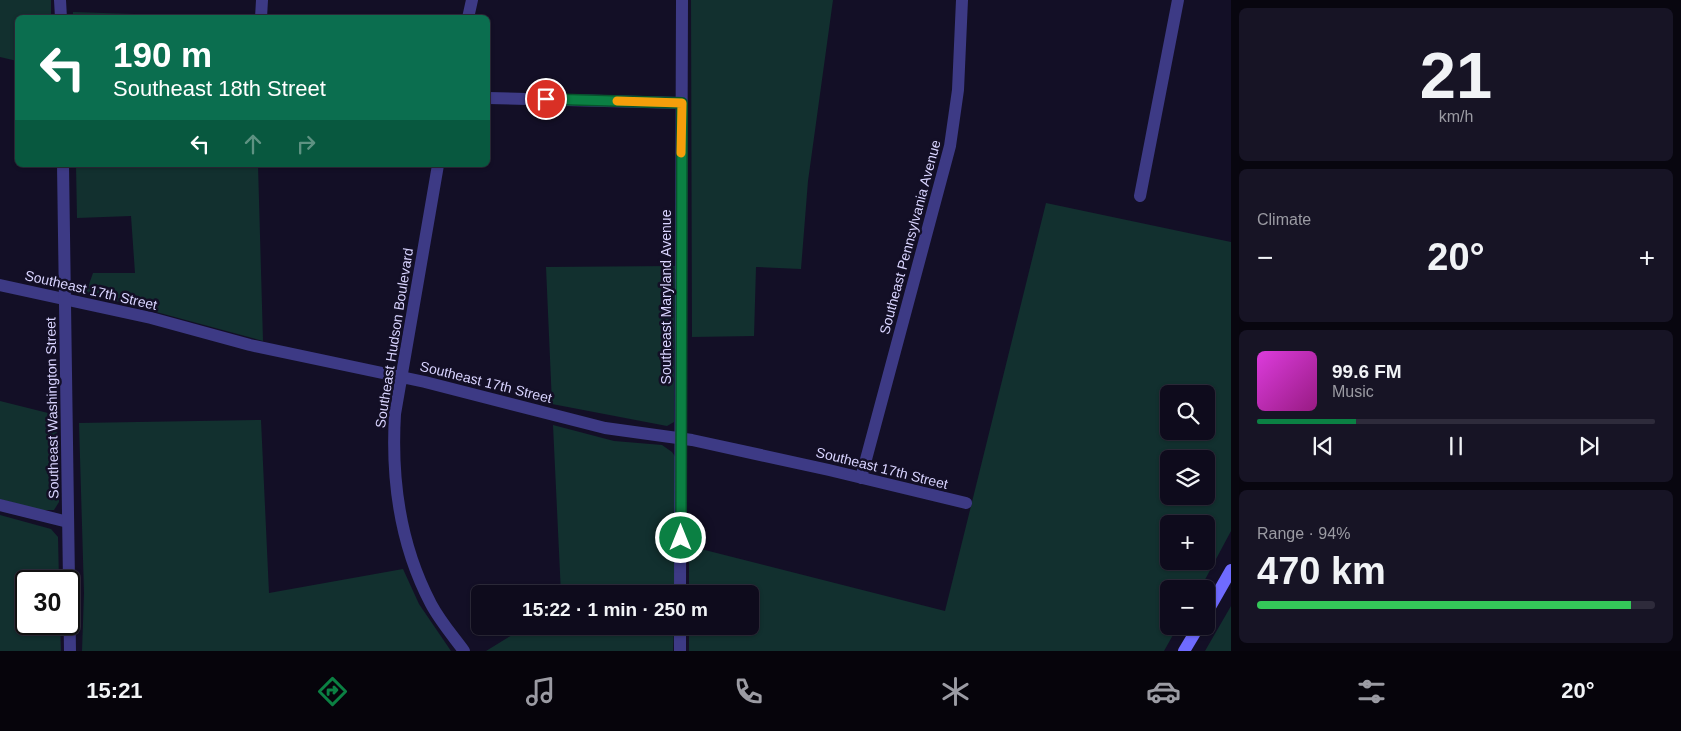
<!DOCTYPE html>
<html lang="en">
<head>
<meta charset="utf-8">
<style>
	body { margin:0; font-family:Arial,sans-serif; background:#171425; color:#f1f3f6; height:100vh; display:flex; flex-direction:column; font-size:19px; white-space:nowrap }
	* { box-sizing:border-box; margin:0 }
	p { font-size:16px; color:#9b9ba3 }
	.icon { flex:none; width:28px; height:28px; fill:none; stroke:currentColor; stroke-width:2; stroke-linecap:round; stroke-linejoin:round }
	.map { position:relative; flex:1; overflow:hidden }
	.details { display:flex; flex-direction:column; gap:8px; padding:8px; background:#08060f; width:450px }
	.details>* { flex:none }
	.guide { position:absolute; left:15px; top:15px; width:475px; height:152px; border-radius:8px; box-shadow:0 1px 4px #0004,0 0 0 1px #2e2b3b; background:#0b6e4f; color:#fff; overflow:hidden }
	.fabs { position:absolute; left:1160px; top:385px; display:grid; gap:10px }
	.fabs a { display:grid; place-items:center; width:55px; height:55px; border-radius:8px; background:#0e0b1c; box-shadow:0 1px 4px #0004,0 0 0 1px #2e2b3b; font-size:25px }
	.speed { position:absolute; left:15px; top:570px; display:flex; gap:10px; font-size:25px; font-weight:700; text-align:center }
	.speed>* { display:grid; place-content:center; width:65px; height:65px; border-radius:50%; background:#0e0b1c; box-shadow:0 1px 4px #0004,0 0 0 1px #2e2b3b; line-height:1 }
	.speed .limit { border:2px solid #111; border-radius:8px; background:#fff; color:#111 }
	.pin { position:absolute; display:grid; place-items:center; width:42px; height:42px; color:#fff; margin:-21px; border:2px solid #fff; border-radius:50%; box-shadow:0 1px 5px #0007 }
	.me { position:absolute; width:55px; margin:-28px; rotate:0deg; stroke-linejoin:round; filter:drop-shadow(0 0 4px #0008) }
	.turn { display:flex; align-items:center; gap:18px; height:105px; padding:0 15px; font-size:22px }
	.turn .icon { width:65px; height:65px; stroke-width:2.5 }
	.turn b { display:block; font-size:35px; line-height:42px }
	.lanes { display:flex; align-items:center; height:48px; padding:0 15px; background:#0003; justify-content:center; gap:25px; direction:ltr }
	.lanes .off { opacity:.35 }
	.big { font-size:38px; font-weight:800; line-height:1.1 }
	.details .card { flex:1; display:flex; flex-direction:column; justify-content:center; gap:8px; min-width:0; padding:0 18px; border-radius:8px; background:#171425 }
	.details .dial { align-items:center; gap:0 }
	.dial b { font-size:65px; line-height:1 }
	.song { display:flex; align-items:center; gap:15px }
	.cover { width:60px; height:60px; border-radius:8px; background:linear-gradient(135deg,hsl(300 70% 55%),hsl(310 70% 35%)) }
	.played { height:5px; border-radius:2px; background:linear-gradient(90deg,#0b8043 25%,#2e2b3b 25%) }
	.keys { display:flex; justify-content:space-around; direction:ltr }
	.heat { display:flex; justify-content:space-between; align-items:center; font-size:28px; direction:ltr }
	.charge { height:8px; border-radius:4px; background:linear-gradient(90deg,#34c759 94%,#2e2b3b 0) }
	.trip { position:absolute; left:471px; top:585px; width:288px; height:50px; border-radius:8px; background:#0e0b1c; box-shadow:0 1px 4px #0004,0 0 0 1px #2e2b3b; font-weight:800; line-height:50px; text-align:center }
	.menu { display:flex; height:80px; justify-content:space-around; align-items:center; background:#06040b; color:#9b9ba3 }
	.menu .icon { width:35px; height:35px }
	.menu .active { color:#0b8043 }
	.menu b { font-size:22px; color:#f1f3f6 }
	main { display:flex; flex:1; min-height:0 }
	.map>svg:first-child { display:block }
	.green { fill:#12302f; fill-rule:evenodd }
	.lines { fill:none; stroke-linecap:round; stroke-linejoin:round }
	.minor { stroke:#3d3a85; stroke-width:12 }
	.tertiary { stroke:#3d3a85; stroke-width:12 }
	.secondary { stroke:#6f6bff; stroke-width:12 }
	.route-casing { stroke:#07532c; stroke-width:12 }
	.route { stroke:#0b8043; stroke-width:9 }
	.slow { stroke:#f59e0b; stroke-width:9 }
	.labels { text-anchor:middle; stroke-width:5; stroke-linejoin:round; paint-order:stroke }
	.street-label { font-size:14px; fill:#d9d4ff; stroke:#130f26 }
</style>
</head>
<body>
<main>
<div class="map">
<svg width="1231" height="651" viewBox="0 0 1231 651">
	<rect width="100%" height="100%" fill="#130f26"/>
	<path class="green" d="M0,0H51V17L18,18L17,61L0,57Z
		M691,0H833L808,181L801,269L756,267L754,336L692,337Z
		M73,12L227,17L73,18Z
		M76,165H258L263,341L86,293L93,273H135L131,216L77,218Z
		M1046,203L1231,242V531L1200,589H1169V626H1178L1164,651H689V626H750V594H689V546L945,611ZM1169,394H1206V431H1169ZM1169,459H1206V496H1169ZM1169,524H1206V561H1169Z
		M675,266L674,422L667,426L552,404L546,267Z
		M0,401L56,415L59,502L54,510H40L0,499Z
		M261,420L269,593L403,569L419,604L451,651H82L84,593L79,423Z
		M553,425L614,441L662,445L672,452L681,465L676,594H561Z
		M0,515L51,529L58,537L59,581H26V624H60L61,651H0Z
		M1231,606V651H1205Z
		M527,626H674L673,651H486Z"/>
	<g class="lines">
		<path class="minor" d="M261,18L262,0
			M468,18L472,0
			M488,98L681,103
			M438,165L395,414C391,481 400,545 431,604C440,621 453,636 464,651
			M1140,196L1178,0
			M0,285L151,318L250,345L425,382L605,428L692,440L829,470L966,503
			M861,478L950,146L958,90L962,0
			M0,505L68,522
			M680,594L682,0
			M680,651V626"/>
		<path class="tertiary" d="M60,0L61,18
			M63,165L70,651"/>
		<path class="secondary" d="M1206,614L1231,570
			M1184,651L1199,626"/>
	</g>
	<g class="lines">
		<defs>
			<path id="route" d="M546,99L682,103L681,538"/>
		</defs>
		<use href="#route" class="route-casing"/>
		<use href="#route" class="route"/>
		<path class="slow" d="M617,101L682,103L681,153"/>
	</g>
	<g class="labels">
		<g class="street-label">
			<text transform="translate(910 237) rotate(-75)" y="5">Southeast Pennsylvania Avenue</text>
			<text transform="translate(91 290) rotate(13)" y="5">Southeast 17th Street</text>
			<text transform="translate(666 297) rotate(-90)" y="5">Southeast Maryland Avenue</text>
			<text transform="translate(394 338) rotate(-81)" y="5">Southeast Hudson Boulevard</text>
			<text transform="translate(486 382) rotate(14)" y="5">Southeast 17th Street</text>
			<text transform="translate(52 408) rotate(-91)" y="5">Southeast Washington Street</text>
			<text transform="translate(882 468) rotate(14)" y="5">Southeast 17th Street</text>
		</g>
	</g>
</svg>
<div class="fabs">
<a><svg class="icon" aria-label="search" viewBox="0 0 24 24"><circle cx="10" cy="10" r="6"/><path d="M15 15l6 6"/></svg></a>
<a><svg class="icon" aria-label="layers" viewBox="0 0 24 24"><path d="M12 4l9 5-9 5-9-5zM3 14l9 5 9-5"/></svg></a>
<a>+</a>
<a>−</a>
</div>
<div class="speed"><div class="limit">30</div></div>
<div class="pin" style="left:546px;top:99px;background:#d93025"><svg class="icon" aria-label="arrive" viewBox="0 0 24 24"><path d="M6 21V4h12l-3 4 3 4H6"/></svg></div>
<svg class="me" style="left:681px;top:538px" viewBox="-20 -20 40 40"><circle r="17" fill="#0b8043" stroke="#fff" stroke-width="3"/><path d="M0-11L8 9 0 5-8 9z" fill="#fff"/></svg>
<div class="trip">15:22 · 1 min · 250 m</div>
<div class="guide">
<div class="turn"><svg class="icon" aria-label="left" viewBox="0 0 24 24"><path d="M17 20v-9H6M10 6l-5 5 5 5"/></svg><div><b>190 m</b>Southeast 18th Street</div></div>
<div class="lanes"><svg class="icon" aria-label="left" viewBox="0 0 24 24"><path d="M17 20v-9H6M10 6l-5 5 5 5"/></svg><svg class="icon off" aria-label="ahead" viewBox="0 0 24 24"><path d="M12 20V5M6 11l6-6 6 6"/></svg><svg class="icon off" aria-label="right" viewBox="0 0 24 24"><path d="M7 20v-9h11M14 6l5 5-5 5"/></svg></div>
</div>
</div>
<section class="details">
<div class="card dial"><b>21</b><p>km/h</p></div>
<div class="card"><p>Climate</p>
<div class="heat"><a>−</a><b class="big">20°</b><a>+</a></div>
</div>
<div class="card">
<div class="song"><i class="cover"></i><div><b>99.6 FM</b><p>Music</p></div></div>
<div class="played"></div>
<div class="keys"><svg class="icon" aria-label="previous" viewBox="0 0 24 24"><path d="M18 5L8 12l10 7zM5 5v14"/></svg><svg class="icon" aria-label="pause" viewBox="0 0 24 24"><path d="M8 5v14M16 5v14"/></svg><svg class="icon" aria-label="next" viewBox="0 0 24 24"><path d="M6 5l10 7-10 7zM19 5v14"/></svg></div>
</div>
<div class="card"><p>Range · 94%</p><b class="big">470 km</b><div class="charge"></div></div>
</section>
</main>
<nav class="menu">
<b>15:21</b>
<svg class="icon active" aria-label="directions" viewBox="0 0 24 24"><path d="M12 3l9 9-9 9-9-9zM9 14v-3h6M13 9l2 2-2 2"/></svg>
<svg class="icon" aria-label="music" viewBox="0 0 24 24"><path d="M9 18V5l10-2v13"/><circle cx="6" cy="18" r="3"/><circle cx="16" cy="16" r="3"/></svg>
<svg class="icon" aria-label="phone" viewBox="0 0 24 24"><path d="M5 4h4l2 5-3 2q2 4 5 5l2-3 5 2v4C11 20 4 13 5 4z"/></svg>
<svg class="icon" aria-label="climate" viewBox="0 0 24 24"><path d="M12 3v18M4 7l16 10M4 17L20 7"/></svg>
<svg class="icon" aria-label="car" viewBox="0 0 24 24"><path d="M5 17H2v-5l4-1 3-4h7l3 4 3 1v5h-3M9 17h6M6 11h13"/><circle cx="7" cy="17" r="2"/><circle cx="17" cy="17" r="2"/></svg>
<svg class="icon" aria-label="filters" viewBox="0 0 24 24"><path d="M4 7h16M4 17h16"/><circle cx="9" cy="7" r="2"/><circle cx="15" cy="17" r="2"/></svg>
<b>20°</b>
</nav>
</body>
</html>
